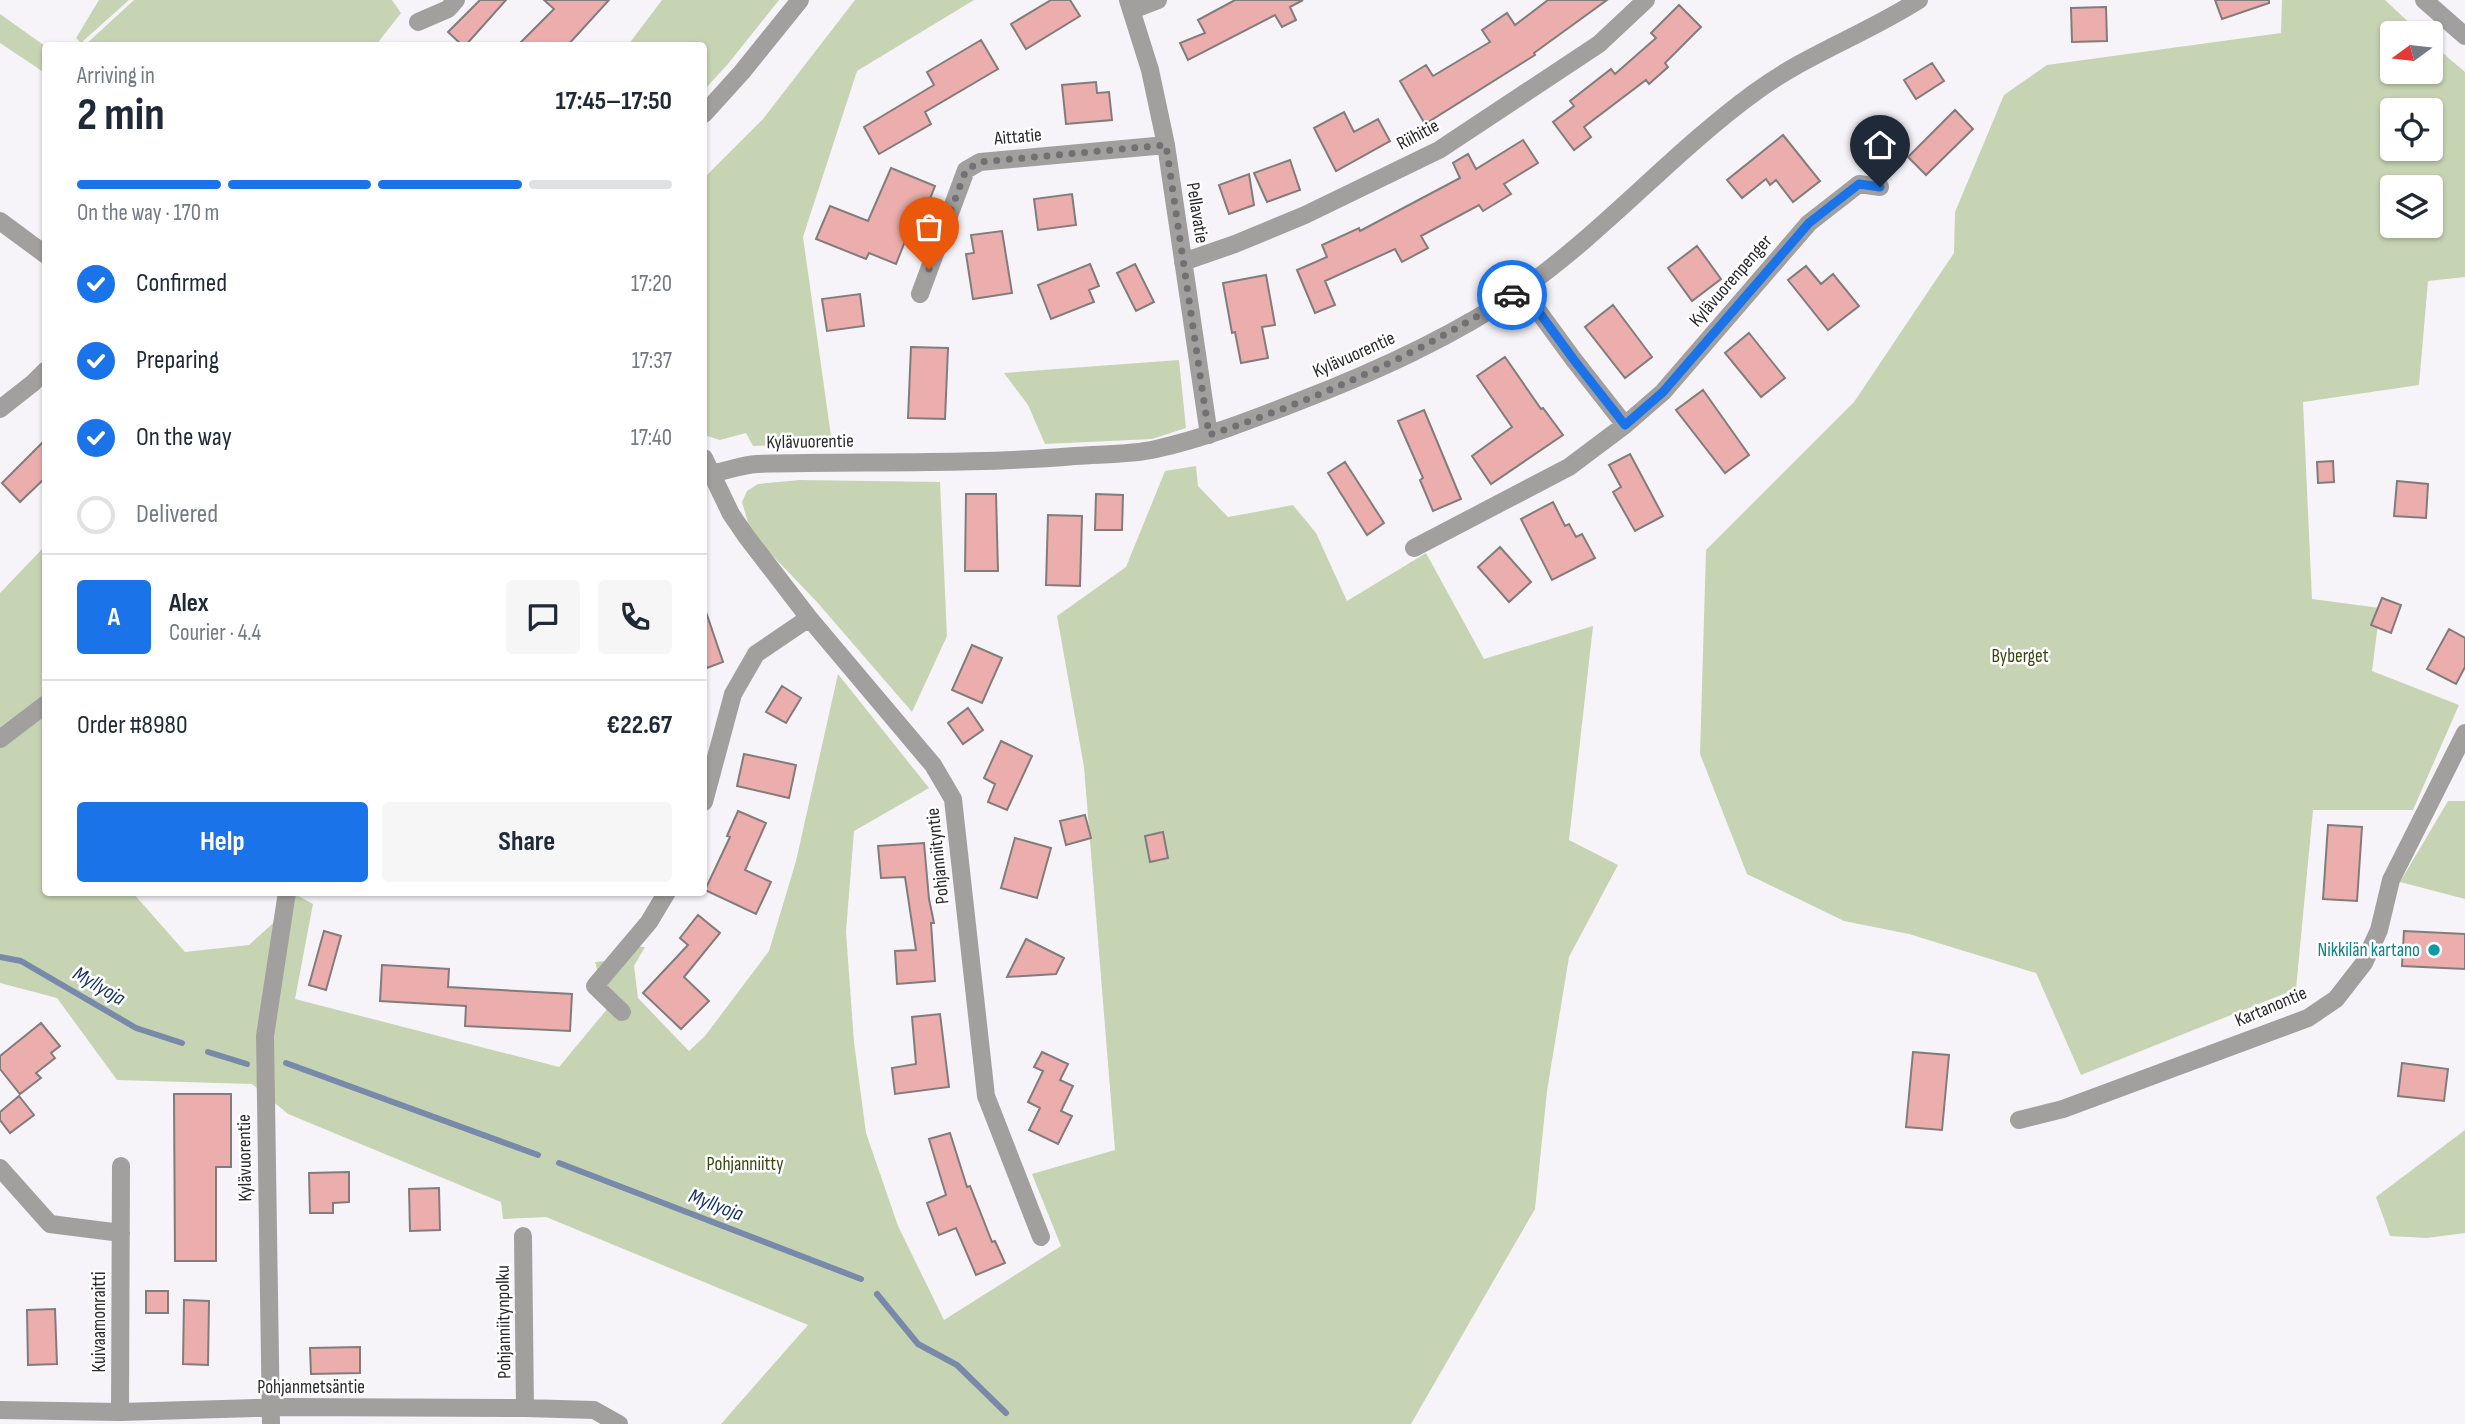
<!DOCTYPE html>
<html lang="en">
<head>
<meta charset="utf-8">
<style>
	:root { --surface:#fff; --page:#f6f6f7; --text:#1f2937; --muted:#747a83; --line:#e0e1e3; --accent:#1a73e8 }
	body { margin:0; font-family:"Sofia Sans Condensed",sans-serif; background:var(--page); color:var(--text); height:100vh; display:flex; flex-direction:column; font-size:26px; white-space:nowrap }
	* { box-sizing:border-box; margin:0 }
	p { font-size:23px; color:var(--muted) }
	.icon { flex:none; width:38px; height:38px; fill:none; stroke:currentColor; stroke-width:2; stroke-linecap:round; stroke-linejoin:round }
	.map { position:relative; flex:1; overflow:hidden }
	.drawer { position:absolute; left:42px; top:42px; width:665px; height:854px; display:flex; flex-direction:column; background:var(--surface); border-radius:7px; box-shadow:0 2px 5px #0004 }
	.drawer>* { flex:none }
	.needle { width:46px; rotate:255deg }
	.tools { position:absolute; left:2380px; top:21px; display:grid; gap:14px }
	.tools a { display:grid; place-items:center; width:63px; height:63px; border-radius:7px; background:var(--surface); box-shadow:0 2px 5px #0004; font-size:35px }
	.pin { position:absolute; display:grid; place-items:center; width:60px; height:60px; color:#fff; margin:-72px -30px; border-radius:50% 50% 50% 0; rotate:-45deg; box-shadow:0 0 7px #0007 }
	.pin .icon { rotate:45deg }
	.courier { position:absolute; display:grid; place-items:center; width:70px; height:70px; margin:-35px; border:5px solid #1a73e8; border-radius:50%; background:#fff; color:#222; box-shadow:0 2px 9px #0007 }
	.head em { font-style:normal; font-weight:700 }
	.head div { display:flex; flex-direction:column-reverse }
	.head { display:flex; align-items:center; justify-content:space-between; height:119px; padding:0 35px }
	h1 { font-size:46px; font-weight:700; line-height:52px }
	.bar { display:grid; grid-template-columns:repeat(4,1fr); gap:10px 7px; align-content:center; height:84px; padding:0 35px }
	.bar i { height:9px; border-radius:5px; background:var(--line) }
	.bar .current { background:var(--accent) }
	.bar p { grid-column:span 4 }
	.line { display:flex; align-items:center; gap:18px; padding:0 35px; border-top:2px solid var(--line) }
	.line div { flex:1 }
	.round { display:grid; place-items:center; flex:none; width:74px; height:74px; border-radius:7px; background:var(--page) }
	ol { padding:0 35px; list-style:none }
	li { display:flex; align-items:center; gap:21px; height:77px }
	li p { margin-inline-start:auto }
	li .icon { padding:7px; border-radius:50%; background:var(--accent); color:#fff; stroke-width:4 }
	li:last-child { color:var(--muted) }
	li i { width:38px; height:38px; border:4px solid var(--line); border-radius:50% }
	.cta { display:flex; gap:14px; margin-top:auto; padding:14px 35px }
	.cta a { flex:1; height:80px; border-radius:7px; background:var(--accent); color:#fff; font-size:28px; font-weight:700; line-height:80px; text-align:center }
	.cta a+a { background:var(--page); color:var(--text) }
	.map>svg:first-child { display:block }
	.green { fill:#c7d4b3; fill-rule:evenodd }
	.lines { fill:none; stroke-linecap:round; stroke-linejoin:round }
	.stream { stroke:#7889aa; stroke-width:6 }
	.building { fill:#ebaeac; stroke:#827c7c; stroke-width:2 }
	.minor { stroke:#a2a09e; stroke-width:18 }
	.done { stroke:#717073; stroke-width:7; stroke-dasharray:0 12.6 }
	.route { stroke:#1a73e8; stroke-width:9 }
	.culture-dot { fill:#0f9aa8; stroke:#fff; stroke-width:2.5 }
	.labels { text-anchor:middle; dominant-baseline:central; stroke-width:5; stroke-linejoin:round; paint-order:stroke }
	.street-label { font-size:19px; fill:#2a292b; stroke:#fff }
	.park-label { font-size:19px; fill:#35470f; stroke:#fff }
	.culture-label { font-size:19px; fill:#0d838f; stroke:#fff; text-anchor:end }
	.water-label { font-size:21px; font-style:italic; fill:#18346a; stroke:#fff }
</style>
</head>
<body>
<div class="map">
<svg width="2465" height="1424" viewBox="0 0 2465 1424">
	<rect width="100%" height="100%" fill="#f6f4f9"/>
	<path class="green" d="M99,0H129L81,43L76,38Z
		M134,0H392L401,13L376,45H85Z
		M662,0H779L728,64L704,90V46L628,45Z
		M855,0H974L857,71L803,237L832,443L753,446L746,433L720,440L704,435V178L763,119Z
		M2282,0H2385L2420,33H2392V72H2431V43L2465,72V277L2428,281L2419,385L2303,402L2312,599L2380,608L2372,671L2459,705L2413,810H2313L2296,989L2081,1075L2036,973L1909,934L1844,921L1747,874L1700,754L1706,550L1854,402L1954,253L1955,212L2004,95L2047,65L2281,33ZM2392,110H2431V149H2392ZM2392,187H2431V226H2392Z
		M0,14L45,46V73L0,43Z
		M1179,360L1186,428L1152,439L1045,444L1028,405L1004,373Z
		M1196,466L1198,486L1228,517L1293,505L1316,533L1347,601L1426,553L1484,659L1593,626L1569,840L1618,865L1569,957L1547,1091L1535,1209L1411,1424H721L808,1325L546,1217L503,1219L501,1202L288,1114L252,1084L117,1080L57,998L0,983V593L45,546L46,892L133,893L185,952L249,945L282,915L293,893L313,904L295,999L559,1067L608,1008L595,962L605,961L618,946L645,947L634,966L638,998L689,1051L705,1036L769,951L796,861L838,674L929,788L854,831L846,932L854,1042L866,1133L898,1226L944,1320L1061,1246L1032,1174L1115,1150L1084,767L1057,616L1126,567L1165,471Z
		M800,480L940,482L947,636L912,712L817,602L751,533L742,502L747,491L758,484Z
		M2448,801H2465V899L2400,882Z
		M2465,1130V1233L2427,1238L2390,1236L2376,1197Z"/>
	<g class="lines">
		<path class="stream" d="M0,957L21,961L136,1028L182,1043
			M208,1052L247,1064
			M286,1063L538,1155
			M559,1163L861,1279
			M877,1294L918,1344L957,1365L1006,1413"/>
	</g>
	<path class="building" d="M480,0H506L465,46H463L448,32Z
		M544,0H609L567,46H517L554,9Z
		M1051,0H1070L1080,16L1026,49L1011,24Z
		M1235,0H1303L1290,7L1296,20L1282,27L1275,15L1188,60L1180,43L1205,33L1198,20Z
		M1548,0H1607L1534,53L1535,55L1425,124L1400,81L1426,65L1433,76L1490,42L1482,30L1507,13L1515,25Z
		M2215,0H2269V3L2222,19Z
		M1679,5L1701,27L1665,63L1668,67L1649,84L1646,80L1584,127L1591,137L1574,150L1553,122L1574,106L1570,101L1611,69L1615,74L1656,38L1651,33Z
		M2106,7L2107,41L2072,42L2071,8Z
		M981,40L998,69L925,112L931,124L879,154L864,127L934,85L927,72Z
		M1932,63L1944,81L1916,99L1904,80Z
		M1096,82L1097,93L1109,92L1112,120L1066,124L1062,85Z
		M1955,110L1973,129L1926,175L1908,157Z
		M1344,112L1354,132L1378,119L1390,141L1336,171L1314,128Z
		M1783,135L1820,181L1793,202L1776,180L1770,185L1766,179L1742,198L1727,180Z
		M1523,140L1538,163L1504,184L1511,194L1483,211L1479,205L1421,236L1428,248L1402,262L1395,249L1325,281L1335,305L1315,313L1297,270L1327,257L1322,245L1359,228L1360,231L1460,178L1453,163L1468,154L1476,169Z
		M1290,160L1300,190L1267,202L1254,173Z
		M891,168L935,186L924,214L917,211L896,264L869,253L866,259L816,239L830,206L868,221Z
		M1249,174L1254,205L1229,214L1219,185Z
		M1072,194L1076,225L1038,230L1034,199Z
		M1002,231L1012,293L973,299L966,254L974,253L971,235Z
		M1697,246L1721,279L1692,301L1668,268Z
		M1090,264L1099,286L1089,290L1094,302L1051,319L1038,285Z
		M1135,264L1154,302L1136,311L1117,273Z
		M1806,266L1821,284L1833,274L1859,306L1828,330L1788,280Z
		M1266,275L1275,325L1262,327L1268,358L1241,363L1235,332L1232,333L1223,283Z
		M860,294L864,326L827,331L822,299Z
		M1613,305L1652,357L1625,378L1585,327Z
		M1749,333L1785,378L1761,397L1725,353Z
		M911,347L948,348L945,419L908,418Z
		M1505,357L1541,409L1543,408L1563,435L1491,484L1472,456L1512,427L1477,376Z
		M1703,390L1749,455L1725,473L1676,410Z
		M1424,410L1461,499L1433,511L1420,480L1423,478L1398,421Z
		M46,439V477L20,502L2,483Z
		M1630,454L1663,516L1635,531L1613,492L1621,487L1609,465Z
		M2333,461L2334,482L2318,483L2317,462Z
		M1345,462L1384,523L1367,535L1328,473Z
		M2397,481L2428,484L2426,518L2394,516Z
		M966,494H996L998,571H965Z
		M1096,494L1123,495L1122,530H1095Z
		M1553,502L1565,526L1569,524L1576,537L1582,534L1595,558L1552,580L1521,519Z
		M1048,515L1082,516L1080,586L1046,585Z
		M1500,547L1531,582L1509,602L1478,567Z
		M2382,598L2401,605L2391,633L2371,625Z
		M706,612L723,662L704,669V613Z
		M2449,629L2465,638V667L2456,684L2427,669Z
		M972,645L1002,658L982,703L952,690Z
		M782,686L801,698L786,723L766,712Z
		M968,708L983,730L963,744L948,723Z
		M1001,741L1032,756L1007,810L988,802L995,784L984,778Z
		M744,754L796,765L789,798L737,786Z
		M738,811L766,823L745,870L771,882L756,914L705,890L730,837L727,836Z
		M1085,815L1091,838L1066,845L1060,821Z
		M2328,825L2362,827L2357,901L2323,899Z
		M1163,832L1168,858L1150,862L1145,836Z
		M1015,838L1051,848L1037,898L1001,888Z
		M924,843L929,899L934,923H931L935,981L897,984L895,951L916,950L905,877L881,878L878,846Z
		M698,915L720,933L684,977L709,1001L681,1029L643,993L688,945L680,938Z
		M324,931L341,936L326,990L309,985Z
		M2404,931L2465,934V969L2402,966Z
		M1026,939L1064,958L1056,974L1007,977Z
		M382,965L449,969L448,987L572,994L570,1031L465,1026L466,1006L380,1001Z
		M940,1014L949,1087L895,1094L892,1068L916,1064L912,1017Z
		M41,1023L60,1046L51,1053L55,1058L36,1073L41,1078L20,1094L0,1069V1056Z
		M1042,1052L1068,1064L1060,1080L1073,1086L1061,1111L1072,1116L1058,1144L1029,1130L1040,1108L1028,1102L1043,1071L1034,1067Z
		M1913,1052L1949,1055L1942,1130L1906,1127Z
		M2402,1063L2448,1069L2444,1101L2398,1096Z
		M174,1094H231V1167H216V1261H175Z
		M19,1096L34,1115L10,1133L0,1120V1112Z
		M950,1133L967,1187L970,1186L992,1242L995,1241L1005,1263L976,1275L956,1228L939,1235L927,1203L946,1195L929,1139Z
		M349,1172V1202L333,1203V1213H310L309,1173Z
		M439,1188L440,1230L410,1231L409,1189Z
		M146,1291H168V1313H146Z
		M184,1300L209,1301L208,1365L183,1364Z
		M55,1309L57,1364L28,1365L27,1310Z
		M360,1347V1373L311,1374L310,1348Z"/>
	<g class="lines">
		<path class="minor" d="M1128,0L1150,70L1166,145L1209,435
			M2424,0L2465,36
			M1132,10L1158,0
			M418,22L448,9L456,0
			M704,114L742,72L800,0
			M0,221L46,255
			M1183,262L1235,244L1305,215L1439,150L1599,44L1646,0
			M1522,289L1574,360L1625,425
			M920,294L966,170L980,162L1166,145
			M0,409L33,383L46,370
			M704,458L731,514L746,536L809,618L933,765L953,799L986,1096L1041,1237
			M704,475C721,473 739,465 757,464C863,461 969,465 1075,456C1101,454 1130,455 1156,449C1205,438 1251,420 1297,402C1375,372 1453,337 1521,290C1605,231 1672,153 1754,93C1805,55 1866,34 1919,0
			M1414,548L1569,467L1625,425L1663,392L1809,223L1859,184L1880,187
			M0,739L46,704
			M704,802L733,694L756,654L809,618
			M622,1012L595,986L649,922L667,892
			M2019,1120L2063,1109L2308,1018L2336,999L2364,963L2379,930L2391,880L2465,733
			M0,1168L50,1224L121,1233
			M523,1236L525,1408
			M0,1410L120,1412L286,1407L525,1408L594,1410L619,1424
			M120,1412L121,1166
			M271,1424L265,1036L287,892"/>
	</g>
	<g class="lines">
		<path class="done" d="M929,269L966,170L980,162L1166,145L1209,435C1315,400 1418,355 1512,295"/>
		<path class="route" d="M1512,295L1522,289L1574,360L1625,425L1663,392L1809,223L1859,184L1880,187"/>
	</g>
	<circle class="culture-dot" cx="2434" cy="950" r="7"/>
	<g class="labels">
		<g class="street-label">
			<text transform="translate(1418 135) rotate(-28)">Riihitie</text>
			<text transform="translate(1018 137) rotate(-5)">Aittatie</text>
			<text transform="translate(1197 213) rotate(81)">Pellavatie</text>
			<text transform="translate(1731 281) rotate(-49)">Kylävuorenpenger</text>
			<text transform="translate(1354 355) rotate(-24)">Kylävuorentie</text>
			<text transform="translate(810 442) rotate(-1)">Kylävuorentie</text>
			<text transform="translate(938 856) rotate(-96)">Pohjanniityntie</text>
			<text transform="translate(2271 1007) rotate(-23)">Kartanontie</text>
			<text transform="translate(245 1158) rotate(-91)">Kylävuorentie</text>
			<text transform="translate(99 1322) rotate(-90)">Kuivaamonraitti</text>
			<text transform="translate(504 1322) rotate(-91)">Pohjanniitynpolku</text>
			<text x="311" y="1387">Pohjanmetsäntie</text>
		</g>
		<g class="park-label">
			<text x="2020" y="656">Byberget</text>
			<text x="745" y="1164">Pohjanniitty</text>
		</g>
		<g class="culture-label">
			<text x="2420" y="950">Nikkilän kartano</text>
		</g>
		<g class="water-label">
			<text transform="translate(99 986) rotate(30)">Myllyoja</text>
			<text transform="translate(716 1205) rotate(21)">Myllyoja</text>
		</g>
	</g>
</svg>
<div class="tools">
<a><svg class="needle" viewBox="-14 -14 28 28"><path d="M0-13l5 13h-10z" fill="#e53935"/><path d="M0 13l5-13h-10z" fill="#747a83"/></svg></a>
<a><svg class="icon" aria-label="locate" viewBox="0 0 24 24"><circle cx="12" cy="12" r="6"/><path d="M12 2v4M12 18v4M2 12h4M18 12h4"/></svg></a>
<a><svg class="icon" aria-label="layers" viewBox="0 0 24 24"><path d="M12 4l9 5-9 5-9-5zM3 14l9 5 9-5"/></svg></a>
</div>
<div class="pin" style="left:929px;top:269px;background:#ea580c"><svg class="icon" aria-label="bag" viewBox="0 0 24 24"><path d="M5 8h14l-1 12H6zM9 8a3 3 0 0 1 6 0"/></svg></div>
<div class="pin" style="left:1880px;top:187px;background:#1f2937"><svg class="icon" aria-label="home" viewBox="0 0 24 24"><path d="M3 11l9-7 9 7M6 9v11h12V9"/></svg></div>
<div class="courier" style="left:1512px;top:295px"><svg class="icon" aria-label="car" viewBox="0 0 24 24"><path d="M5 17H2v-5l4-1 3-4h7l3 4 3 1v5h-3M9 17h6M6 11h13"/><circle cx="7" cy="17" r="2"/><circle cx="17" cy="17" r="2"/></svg></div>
<section class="drawer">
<div class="head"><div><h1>2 min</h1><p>Arriving in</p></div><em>17:45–17:50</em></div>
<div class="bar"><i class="current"></i><i class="current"></i><i class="current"></i><i></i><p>On the way · 170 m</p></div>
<ol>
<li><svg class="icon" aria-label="check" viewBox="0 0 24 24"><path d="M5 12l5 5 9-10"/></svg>Confirmed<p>17:20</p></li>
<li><svg class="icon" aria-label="check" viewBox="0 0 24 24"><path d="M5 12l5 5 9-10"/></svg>Preparing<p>17:37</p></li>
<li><svg class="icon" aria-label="check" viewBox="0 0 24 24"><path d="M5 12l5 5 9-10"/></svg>On the way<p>17:40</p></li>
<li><i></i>Delivered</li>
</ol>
<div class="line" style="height:126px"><b class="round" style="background:var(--accent);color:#fff">A</b><div><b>Alex</b><p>Courier · 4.4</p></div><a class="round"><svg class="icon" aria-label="chat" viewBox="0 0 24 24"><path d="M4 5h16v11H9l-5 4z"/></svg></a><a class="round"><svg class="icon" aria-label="phone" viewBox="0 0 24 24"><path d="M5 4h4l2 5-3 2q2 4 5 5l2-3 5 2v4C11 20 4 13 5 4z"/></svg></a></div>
<div class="line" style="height:91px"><div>Order #8980</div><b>€22.67</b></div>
<div class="cta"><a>Help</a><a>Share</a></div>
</section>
</div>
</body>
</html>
